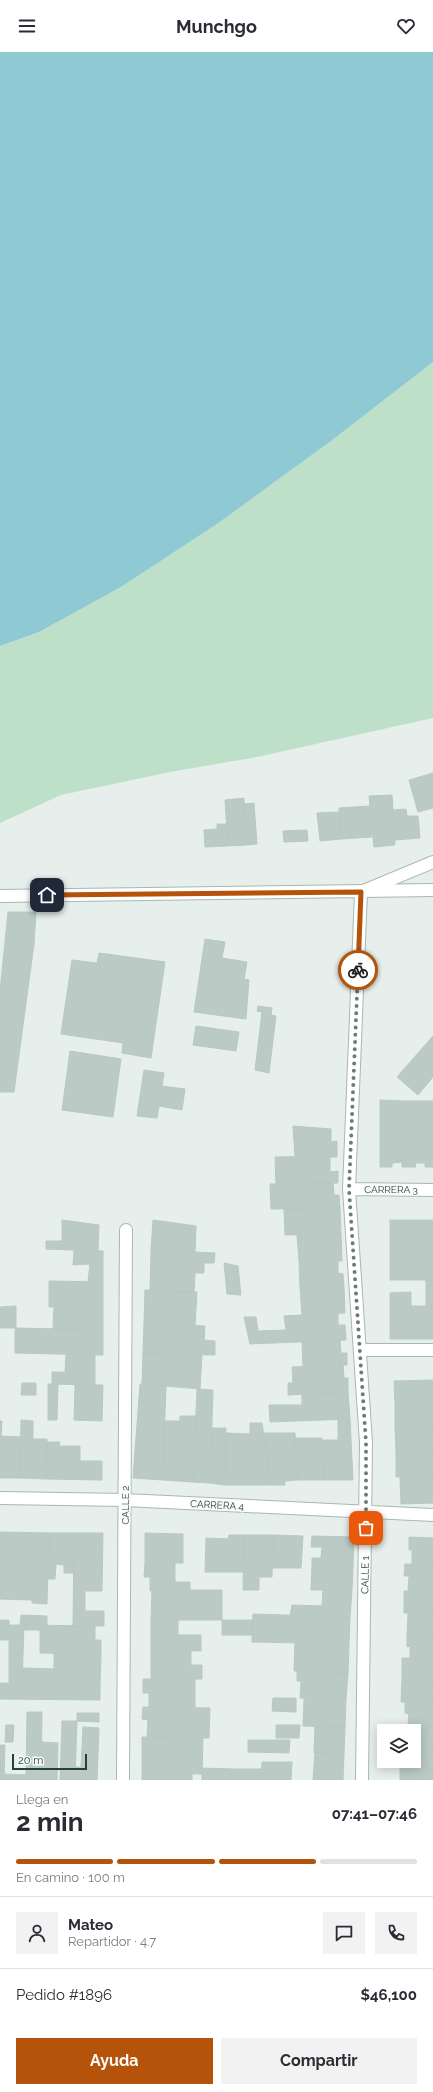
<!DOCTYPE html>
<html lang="es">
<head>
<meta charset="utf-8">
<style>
	:root { --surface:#fff; --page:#f2f2f3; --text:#2b2b33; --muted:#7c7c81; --line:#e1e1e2; --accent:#b45309 }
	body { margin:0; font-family:Raleway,sans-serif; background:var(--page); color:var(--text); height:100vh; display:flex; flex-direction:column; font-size:15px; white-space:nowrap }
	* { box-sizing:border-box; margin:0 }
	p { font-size:13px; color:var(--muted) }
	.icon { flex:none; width:22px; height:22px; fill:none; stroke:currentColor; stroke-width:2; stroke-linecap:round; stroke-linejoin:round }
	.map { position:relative; height:1728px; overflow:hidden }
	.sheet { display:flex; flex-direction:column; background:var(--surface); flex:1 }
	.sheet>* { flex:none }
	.tools { position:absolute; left:377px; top:1672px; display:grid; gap:8px }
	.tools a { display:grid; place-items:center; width:44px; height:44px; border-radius:0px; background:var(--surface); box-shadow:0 2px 10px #0003; font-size:20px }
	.scale { position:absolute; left:12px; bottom:10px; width:75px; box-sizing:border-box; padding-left:4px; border:2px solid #24423a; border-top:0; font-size:11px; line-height:14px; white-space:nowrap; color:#24423a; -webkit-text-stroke:3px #f7fbf9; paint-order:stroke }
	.pin { position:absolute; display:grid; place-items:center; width:34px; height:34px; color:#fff; margin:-17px; border-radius:8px; box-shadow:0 2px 6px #0006 }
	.courier { position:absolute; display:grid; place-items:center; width:40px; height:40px; margin:-20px; border:3px solid #b45309; border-radius:50%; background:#fff; color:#222; box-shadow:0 1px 5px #0007 }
	.summary em { font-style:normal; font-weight:700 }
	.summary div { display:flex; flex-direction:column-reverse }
	.summary { display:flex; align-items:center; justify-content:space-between; height:68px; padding:0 16px }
	h1 { font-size:26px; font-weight:700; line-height:30px }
	.bar { display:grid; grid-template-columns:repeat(4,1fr); gap:6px 4px; align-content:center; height:48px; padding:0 16px }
	.bar i { height:5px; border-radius:3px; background:var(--line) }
	.bar .active { background:var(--accent) }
	.bar p { grid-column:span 4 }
	.line { display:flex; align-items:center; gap:10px; padding:0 16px; border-top:1px solid var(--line) }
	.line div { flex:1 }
	.round { display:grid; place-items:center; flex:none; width:42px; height:42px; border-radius:0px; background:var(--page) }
	.button { display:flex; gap:8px; margin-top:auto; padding:8px 16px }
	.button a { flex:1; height:46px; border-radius:0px; background:var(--accent); color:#fff; font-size:16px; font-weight:700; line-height:46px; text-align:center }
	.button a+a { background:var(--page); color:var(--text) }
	header { display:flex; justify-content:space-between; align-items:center; height:52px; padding:0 16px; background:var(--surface); font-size:18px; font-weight:700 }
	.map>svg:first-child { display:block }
	.green { fill:#bfe0c8 }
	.water { fill:#8ec9d4 }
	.building { fill:#bbcac4; stroke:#b8c9c2 }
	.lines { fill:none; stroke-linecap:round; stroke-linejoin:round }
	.minor-casing { stroke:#a8b8b2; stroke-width:14 }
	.minor { stroke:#fff; stroke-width:12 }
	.done { stroke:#687f78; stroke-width:4; stroke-dasharray:0 7.2 }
	.route { stroke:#b45309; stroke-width:5 }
	.labels { text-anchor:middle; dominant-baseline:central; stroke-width:3; stroke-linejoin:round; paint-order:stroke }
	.street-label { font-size:10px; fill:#24423a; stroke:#f7fbf9 }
</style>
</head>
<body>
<header><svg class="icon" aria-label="menu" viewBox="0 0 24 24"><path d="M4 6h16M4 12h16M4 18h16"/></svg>Munchgo<svg class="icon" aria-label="heart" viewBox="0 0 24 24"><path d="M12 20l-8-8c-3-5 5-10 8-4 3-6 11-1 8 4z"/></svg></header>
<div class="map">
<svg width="433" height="1728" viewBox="0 0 433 1728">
	<rect width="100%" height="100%" fill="#e6efeb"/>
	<path class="green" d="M433,310V666L257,705L170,720L61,743L0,771V594L39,580L121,535L217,472L331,389Z"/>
	<path class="water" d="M0,0H433V310L331,389L217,472L121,535L39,580L0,594Z"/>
	<path class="building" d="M433,721V756L418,760L409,728Z
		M392,743L395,793L374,795L369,744Z
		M244,746L246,793L228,794L225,748Z
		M254,751L257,792L246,793L244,752Z
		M370,754L372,785L341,787L339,756Z
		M406,757L407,764H418L420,786L395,788L393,758Z
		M339,760L341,787L320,789L317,761Z
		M217,772H227L228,794L205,795L204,778L217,777Z
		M307,778L308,789L284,790L283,779Z
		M8,860H36L34,892L14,1040H0V939Z
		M205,887L225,890L222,906L247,910L244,927L249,928L246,967L194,960Z
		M99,901L165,910L151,1006L122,1001L123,991L61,982L72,908L97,911Z
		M258,954L272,956L271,963L276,964L269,1021L255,1018L262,960L257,959Z
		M196,974L239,980L236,999L193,993Z
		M433,984V1025L418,1043L397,1025Z
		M70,999L121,1007L113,1065L62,1058Z
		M144,1018L164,1021L162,1034L185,1037L182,1058L159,1054L157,1066L137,1064Z
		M380,1048L403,1049L402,1110L392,1111V1115H380Z
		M403,1049H425V1111H415L416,1115H402Z
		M425,1049H433V1115H425Z
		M293,1074L331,1077V1090L337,1089V1105H295Z
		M330,1104V1120L338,1119V1131L276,1132L275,1105Z
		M333,1131L334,1143H339L340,1156L271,1157L270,1132Z
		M340,1156L341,1182L285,1183L284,1157Z
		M62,1168L99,1173L98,1199L46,1197V1189H62Z
		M153,1168L196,1174L195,1200L151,1198Z
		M390,1168H411V1228H390Z
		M411,1168H433V1228H411Z
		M341,1182L342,1209H299L297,1183Z
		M74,1198L103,1199V1230L88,1229L90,1212L73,1213Z
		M151,1198L215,1201L214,1211H204V1221H195L194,1241L150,1239Z
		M299,1209H338V1221L343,1222L344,1235H300Z
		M224,1211L238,1214L241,1243L227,1242Z
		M426,1228H433V1287H411V1254H426Z
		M49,1229L103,1230V1254L49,1255Z
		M300,1235H344L345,1261L302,1263Z
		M145,1238L197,1240L195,1273L144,1271Z
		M411,1240V1287H390V1241Z
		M16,1254V1276H0V1255Z
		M54,1254H103V1278L53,1277Z
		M338,1261V1273H345L346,1288L250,1292L244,1265H256L258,1279L286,1278L284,1264Z
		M144,1271L205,1274L204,1288L215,1289V1303L143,1301Z
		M15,1276L103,1278V1303L15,1301Z
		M340,1288L341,1301H347V1313L303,1315L302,1290Z
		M143,1301L202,1303L200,1337L142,1332Z
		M66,1302L95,1303V1333L52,1332V1320H65Z
		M343,1313L344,1326H348V1340L288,1343V1331H293L292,1315Z
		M433,1328V1352H395L394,1329Z
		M22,1331H36V1343H21Z
		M48,1332H58L57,1368H48Z
		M75,1332L103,1333L102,1369L74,1368Z
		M140,1332L166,1334L165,1361L138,1359Z
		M197,1337L213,1338L210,1431L193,1430Z
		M348,1340L350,1367L270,1370L269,1353H302V1342Z
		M395,1352H433V1376L395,1377Z
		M138,1359L165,1361L163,1428L133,1426Z
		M180,1364H196L193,1430L163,1428L165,1369H180Z
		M338,1367H350L353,1428H324L323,1388H338Z
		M21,1368L33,1369V1387H47L46,1427L20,1426Z
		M0,1369H2L1,1384L21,1385L20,1426H0Z
		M250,1371H262L271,1433H224L226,1381L250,1382Z
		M212,1376H226L224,1433L210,1431Z
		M408,1376H433V1399L396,1400L395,1377Z
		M263,1381H295L297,1428L285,1429V1433H271Z
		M295,1386H322L324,1428H297Z
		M47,1390H60L59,1394H80V1409H102V1428L46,1427Z
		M432,1399H433V1424L396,1425V1400Z
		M419,1424H433V1451L401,1452L400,1425Z
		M0,1480L49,1481L47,1552L32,1551V1548L0,1547Z
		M49,1481H74L73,1521H64V1513L56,1512L55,1527H48Z
		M74,1481H103L102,1539H85V1559H104V1574H73Z
		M145,1481L183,1482V1511H145Z
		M229,1483H244L243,1520H205L206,1486L228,1487Z
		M244,1483H273L272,1525H259V1538H243Z
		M273,1483L303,1484L301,1516H272Z
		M312,1484L354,1485L353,1514L312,1513V1506H321L322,1495H311Z
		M409,1485L433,1486V1513H412V1498H409Z
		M145,1511H175V1530H190V1538L150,1539V1525H144Z
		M405,1512L433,1513V1540L408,1539L409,1524H404Z
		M312,1513L353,1514L352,1538H311Z
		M152,1538H222V1568H151Z
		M323,1538H352L350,1565L290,1564L292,1553L322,1554Z
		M404,1539L433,1540V1562L404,1561Z
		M408,1561L433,1562V1584H407Z
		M253,1562L350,1565L349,1592L252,1590Z
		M21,1563L47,1564V1573H20Z
		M0,1568H9V1573H0Z
		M151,1568H178V1583H201V1599L151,1598Z
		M222,1568H253L252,1583H222Z
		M0,1573H24L22,1631H9V1588H0Z
		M24,1573L95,1574V1588H101V1602L40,1601V1578H24Z
		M407,1583L433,1584V1606H410V1594L407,1595Z
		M295,1591L349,1592L348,1621L294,1619Z
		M151,1598L191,1599V1613H202V1627H151Z
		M54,1601L101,1602L100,1633L22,1631L23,1616L54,1617Z
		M402,1606H433V1629L402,1628Z
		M297,1619L348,1621L346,1647L300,1646L301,1629H297Z
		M143,1627H195V1655H149V1641H143Z
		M402,1628L433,1629V1651L401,1650Z
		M0,1631L100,1633V1648L0,1647Z
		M273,1646H296V1660L272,1659Z
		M304,1647H346L345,1675L303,1674Z
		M405,1651H433V1673H408L409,1662L405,1661Z
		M143,1655L210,1656L209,1686L147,1685L148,1668L142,1667Z
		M27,1660H42L41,1728H4V1722L26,1723Z
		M77,1661H99V1670L77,1669Z
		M62,1669H77L75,1728H60Z
		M6,1673H14L13,1690H5Z
		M276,1673H300L299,1686H276Z
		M401,1673H433V1696L414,1695V1679H401Z
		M315,1674L345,1675L344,1702L314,1701Z
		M83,1675L99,1676L97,1728H75V1715H81Z
		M142,1685L203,1686L202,1722L142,1721Z
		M248,1688H290L289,1701L248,1700Z
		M42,1690L58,1691L57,1728H41Z
		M0,1693H5L4,1728H0Z
		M414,1695L433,1696V1719L400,1718V1709H414Z
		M315,1701L344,1702L343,1728H313Z
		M262,1710H292L291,1728H261Z
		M202,1716L232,1717V1728H202Z
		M232,1717H261V1728H232Z
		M400,1718L433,1719V1728H400Z
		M142,1721L192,1722V1728H142Z"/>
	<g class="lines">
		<defs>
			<path id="minor" d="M0,844L433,838
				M349,1137L433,1138
				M360,1298H433
				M0,1446L125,1448L433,1463
				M123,1728L126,1178
				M362,1728L366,1391L349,1137L361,840L433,810"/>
		</defs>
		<use href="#minor" class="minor-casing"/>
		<use href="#minor" class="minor"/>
	</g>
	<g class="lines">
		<path class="done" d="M358,918L349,1137L366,1391V1476"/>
		<path class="route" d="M47,843L361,840L358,918"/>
	</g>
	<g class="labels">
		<g class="street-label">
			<text x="391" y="1137">CARRERA 3</text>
			<text transform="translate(125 1453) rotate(-90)">CALLE 2</text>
			<text transform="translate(217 1453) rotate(3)">CARRERA 4</text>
			<text transform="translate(365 1523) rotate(-89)">CALLE 1</text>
		</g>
	</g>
</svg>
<div class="tools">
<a><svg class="icon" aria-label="layers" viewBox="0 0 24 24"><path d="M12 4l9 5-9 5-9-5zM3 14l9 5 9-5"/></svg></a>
</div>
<div class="scale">20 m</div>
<div class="pin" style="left:366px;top:1476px;background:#ea580c"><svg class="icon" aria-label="bag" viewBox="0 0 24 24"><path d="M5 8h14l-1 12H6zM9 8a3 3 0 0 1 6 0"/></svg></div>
<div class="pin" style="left:47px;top:843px;background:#1f2937"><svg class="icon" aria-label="home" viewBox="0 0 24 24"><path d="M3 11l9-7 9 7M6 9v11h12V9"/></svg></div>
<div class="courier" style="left:358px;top:918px"><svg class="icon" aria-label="bike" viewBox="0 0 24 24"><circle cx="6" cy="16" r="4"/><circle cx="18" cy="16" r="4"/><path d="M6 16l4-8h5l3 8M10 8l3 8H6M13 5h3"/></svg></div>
</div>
<section class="sheet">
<div class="summary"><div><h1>2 min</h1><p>Llega en</p></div><em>07:41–07:46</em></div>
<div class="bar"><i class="active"></i><i class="active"></i><i class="active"></i><i></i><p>En camino · 100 m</p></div>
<div class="line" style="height:72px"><a class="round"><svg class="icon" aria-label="person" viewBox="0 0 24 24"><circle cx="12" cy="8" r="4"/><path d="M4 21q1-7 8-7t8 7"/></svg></a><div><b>Mateo</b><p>Repartidor · 4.7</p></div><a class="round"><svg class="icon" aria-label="chat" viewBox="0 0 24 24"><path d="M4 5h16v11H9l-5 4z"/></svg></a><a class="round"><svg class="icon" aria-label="phone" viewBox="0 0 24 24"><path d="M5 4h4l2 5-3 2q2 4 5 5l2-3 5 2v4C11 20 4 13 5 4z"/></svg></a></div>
<div class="line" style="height:52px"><div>Pedido #1896</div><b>$46,100</b></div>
<div class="button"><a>Ayuda</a><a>Compartir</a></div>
</section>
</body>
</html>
